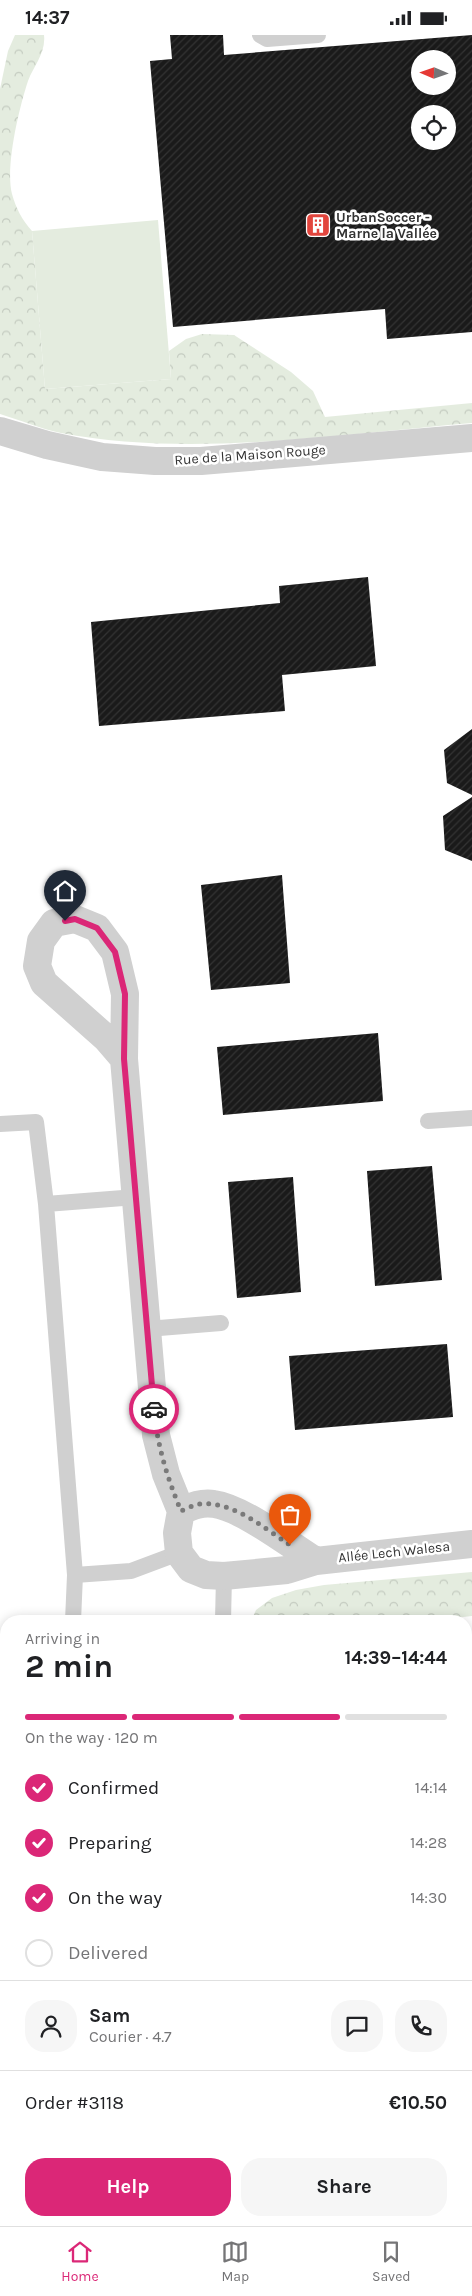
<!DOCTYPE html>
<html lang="en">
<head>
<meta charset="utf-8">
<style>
	:root { --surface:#fff; --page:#f6f6f6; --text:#202124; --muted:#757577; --line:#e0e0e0; --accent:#db2777 }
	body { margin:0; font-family:Karla,sans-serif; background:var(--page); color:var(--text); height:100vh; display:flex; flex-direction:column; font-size:19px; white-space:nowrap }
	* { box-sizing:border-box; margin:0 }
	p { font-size:16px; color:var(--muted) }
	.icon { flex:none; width:28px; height:28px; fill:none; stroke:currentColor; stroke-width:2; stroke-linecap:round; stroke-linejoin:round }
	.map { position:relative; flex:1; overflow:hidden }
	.details { position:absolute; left:0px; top:1580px; width:472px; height:611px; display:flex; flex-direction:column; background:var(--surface); border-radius:20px 20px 0 0; box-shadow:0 2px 12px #0003 }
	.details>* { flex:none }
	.needle { width:32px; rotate:272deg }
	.controls { position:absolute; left:411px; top:15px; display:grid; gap:10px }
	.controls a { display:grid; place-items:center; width:45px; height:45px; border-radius:50%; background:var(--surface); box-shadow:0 2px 12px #0003; font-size:25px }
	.pin { position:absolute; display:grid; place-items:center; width:42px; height:42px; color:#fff; margin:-51px -21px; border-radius:50% 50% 50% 0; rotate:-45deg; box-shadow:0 0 5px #0007 }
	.pin .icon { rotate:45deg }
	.courier { position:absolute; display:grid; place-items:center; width:50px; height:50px; margin:-25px; border:4px solid #db2777; border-radius:50%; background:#fff; color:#222; box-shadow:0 1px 6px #0007 }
	.overview em { font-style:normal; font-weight:700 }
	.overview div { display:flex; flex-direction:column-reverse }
	.overview { display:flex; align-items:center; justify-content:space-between; height:85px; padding:0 25px }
	h1 { font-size:32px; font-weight:700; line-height:38px }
	.bar { display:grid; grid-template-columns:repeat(4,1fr); gap:8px 5px; align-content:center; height:60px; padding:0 25px }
	.bar i { height:6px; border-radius:4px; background:var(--line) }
	.bar .current { background:var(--accent) }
	.bar p { grid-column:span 4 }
	.line { display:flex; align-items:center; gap:12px; padding:0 25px; border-top:1px solid var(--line) }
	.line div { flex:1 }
	.round { display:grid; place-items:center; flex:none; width:52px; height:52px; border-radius:20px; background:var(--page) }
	ol { padding:0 25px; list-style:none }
	li { display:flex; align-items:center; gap:15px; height:55px }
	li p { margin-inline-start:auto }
	li .icon { padding:5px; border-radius:50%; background:var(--accent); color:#fff; stroke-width:4 }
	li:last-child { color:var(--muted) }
	li i { width:28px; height:28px; border:2px solid var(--line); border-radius:50% }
	.cta { display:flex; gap:10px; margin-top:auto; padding:10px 25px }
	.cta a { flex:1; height:58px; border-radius:20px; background:var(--accent); color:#fff; font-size:20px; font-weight:700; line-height:58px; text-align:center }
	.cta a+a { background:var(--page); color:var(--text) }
	.status { display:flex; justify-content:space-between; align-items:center; height:35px; padding:0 25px; background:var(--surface); direction:ltr }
	.status svg { height:14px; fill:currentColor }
	.tabs { display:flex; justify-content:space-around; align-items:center; height:70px; border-top:1px solid var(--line); background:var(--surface); font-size:14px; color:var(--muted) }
	.tabs a { display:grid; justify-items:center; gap:2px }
	.tabs .current { color:var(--accent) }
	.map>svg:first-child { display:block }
	.green { fill:#e4ecdf }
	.forest { fill:url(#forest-crowns) }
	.building { fill:url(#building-hatch); fill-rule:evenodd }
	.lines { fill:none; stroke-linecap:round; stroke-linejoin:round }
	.service { stroke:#d0d0d0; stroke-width:16 }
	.minor { stroke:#d0d0d0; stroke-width:28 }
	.tertiary { stroke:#d0d0d0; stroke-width:28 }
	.done { stroke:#7a7a7a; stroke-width:5; stroke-dasharray:0 9 }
	.route { stroke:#db2777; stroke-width:6 }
	.labels { text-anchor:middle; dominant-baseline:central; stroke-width:5; stroke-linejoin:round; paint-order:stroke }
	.poi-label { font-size:14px; font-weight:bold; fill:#333; stroke:#fff; text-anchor:start }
	.street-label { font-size:14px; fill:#333; stroke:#fff }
</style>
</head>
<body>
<div class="status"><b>14:37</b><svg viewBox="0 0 49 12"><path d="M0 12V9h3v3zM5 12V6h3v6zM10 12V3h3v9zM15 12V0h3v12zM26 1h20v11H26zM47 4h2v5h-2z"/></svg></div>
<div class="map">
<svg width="472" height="2191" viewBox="0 0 472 2191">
	<defs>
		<pattern id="forest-crowns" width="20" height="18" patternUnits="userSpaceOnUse" patternTransform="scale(1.25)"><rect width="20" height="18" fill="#e4ecdf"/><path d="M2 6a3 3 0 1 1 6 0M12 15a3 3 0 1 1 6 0" fill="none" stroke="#c4cbc0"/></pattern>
		<pattern id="building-hatch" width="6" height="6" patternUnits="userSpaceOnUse" patternTransform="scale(1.25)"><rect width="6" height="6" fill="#1a1a1a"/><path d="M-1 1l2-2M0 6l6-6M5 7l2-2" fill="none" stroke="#333"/></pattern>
	</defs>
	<rect width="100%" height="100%" fill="#fff"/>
	<path class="green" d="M158,185L171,344L45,354L32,196Z"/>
	<path class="forest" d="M15,0H44C46,18 34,30 28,46C19,73 5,132 12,159C16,173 22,185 32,196L45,354L171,344L169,316L186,304L202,299L234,300L291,337L313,356L325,382L472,368V388C342,399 190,423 61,398C41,394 20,385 0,379V54L8,16Z
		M472,1537V1581L428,1586H251L256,1575L272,1563L296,1555L324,1550Z
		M472,1929V2009L466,2017V1937Z
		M296,2185H351L347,2191H292Z"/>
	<path class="building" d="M170,0H223L224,20L472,0V297L387,304L385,274L173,292L150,26L172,24ZM420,24H448V51H420ZM420,79H448V106H420Z
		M368,542L376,631L282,640L285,676L99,691L91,587L280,568L279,551Z
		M472,694V760L447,748L444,715Z
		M472,762V826L445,815L443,781Z
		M282,840L290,948L211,955L201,850Z
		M378,998L383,1066L223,1080L217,1012Z
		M432,1131L442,1245L375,1251L367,1136Z
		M293,1142L301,1257L237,1263L228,1147Z
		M447,1309L453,1382L295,1395L289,1321Z"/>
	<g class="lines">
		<path class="service" d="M260,0L267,4L318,0
			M428,1086L472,1083
			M0,1089L36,1087L46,1169
			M136,1162L46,1169L75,1540L131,1536L179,1518
			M147,1294L221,1288
			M73,1586L75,1540
			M223,1586L224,1541
			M466,1680L472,1684
			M0,1777L6,1767
			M0,1920L6,1911"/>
		<path class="minor" d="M124,1024L106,1003L44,948L37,931L41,906L54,888L75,884L97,893L115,917L125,959L124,1024L156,1400L166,1439L181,1476
			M316,1526C290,1510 243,1473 214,1469C202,1467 192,1471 181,1476L177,1498L179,1518L191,1534L206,1540L224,1541L287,1535L316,1526L472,1509"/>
		<path class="tertiary" d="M0,396L47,410L102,422L155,426H201L472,403"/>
	</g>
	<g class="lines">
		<path class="done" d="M154,1374C157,1410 167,1442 181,1476C186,1474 193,1470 199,1469C232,1465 264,1493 290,1510"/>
		<path class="route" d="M65,886L75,884L97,893L115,917L125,959L124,1024L154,1374"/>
	</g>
	<defs>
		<symbol id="building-square" viewBox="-11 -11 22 22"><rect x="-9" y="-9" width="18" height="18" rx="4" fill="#e2453d" stroke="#fff"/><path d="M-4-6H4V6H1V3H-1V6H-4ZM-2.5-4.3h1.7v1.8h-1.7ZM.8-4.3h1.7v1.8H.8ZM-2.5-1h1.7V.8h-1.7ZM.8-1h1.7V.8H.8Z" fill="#fff"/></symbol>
	</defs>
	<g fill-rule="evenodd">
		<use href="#building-square" x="304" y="176" width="28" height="28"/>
	</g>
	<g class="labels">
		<g class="poi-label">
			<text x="336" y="182">UrbanSoccer -<tspan x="336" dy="16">Marne la Vallée</tspan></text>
		</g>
		<g class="street-label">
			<text transform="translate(250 420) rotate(-4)">Rue de la Maison Rouge</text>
			<text transform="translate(394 1517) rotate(-6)">Allée Lech Walesa</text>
		</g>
	</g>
</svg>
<div class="controls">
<a><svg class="needle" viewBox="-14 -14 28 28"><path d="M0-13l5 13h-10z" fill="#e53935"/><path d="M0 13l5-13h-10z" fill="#757577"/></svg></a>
<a><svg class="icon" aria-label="locate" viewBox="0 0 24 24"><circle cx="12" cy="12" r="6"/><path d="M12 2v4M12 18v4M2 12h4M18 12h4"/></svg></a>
</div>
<div class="pin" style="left:290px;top:1510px;background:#ea580c"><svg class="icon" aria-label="bag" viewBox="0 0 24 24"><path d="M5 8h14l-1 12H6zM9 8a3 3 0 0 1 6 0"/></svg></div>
<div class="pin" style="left:65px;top:886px;background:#1f2937"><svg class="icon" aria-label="home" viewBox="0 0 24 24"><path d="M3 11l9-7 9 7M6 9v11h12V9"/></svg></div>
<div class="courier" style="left:154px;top:1374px"><svg class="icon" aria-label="car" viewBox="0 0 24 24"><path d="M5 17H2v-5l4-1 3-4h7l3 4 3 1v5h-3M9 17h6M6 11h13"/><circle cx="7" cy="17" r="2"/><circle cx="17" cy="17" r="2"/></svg></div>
<section class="details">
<div class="overview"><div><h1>2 min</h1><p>Arriving in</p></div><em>14:39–14:44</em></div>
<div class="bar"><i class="current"></i><i class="current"></i><i class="current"></i><i></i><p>On the way · 120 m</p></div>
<ol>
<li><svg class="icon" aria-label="check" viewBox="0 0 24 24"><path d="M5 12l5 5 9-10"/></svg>Confirmed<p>14:14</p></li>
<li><svg class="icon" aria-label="check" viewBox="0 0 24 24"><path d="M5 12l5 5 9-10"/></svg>Preparing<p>14:28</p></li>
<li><svg class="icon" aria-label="check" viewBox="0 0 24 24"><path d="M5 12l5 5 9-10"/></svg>On the way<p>14:30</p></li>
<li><i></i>Delivered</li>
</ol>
<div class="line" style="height:90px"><a class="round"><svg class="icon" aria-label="person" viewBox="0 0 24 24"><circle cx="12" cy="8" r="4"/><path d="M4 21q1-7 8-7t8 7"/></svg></a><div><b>Sam</b><p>Courier · 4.7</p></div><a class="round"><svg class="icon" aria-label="chat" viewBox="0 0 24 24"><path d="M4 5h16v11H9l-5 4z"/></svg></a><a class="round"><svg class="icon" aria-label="phone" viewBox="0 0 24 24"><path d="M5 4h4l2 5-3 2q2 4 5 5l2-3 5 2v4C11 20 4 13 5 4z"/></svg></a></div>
<div class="line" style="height:65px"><div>Order #3118</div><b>€10.50</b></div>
<div class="cta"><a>Help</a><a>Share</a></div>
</section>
</div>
<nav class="tabs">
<a class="current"><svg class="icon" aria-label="home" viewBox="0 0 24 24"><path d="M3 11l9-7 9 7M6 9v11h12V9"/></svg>Home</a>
<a><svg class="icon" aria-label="map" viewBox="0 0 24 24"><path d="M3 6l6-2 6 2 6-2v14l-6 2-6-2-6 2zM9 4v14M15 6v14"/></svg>Map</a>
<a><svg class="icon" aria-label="saved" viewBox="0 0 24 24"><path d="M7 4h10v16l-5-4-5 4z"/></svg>Saved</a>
</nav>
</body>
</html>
